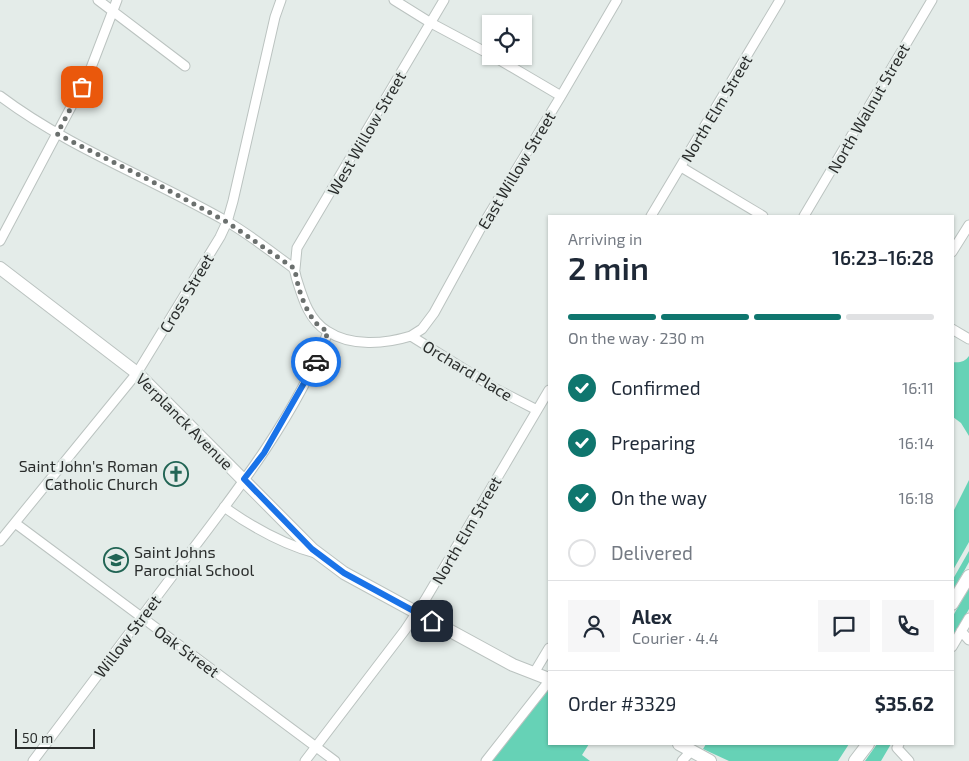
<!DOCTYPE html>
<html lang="en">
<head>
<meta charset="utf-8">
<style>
	:root { --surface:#fff; --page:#f6f6f7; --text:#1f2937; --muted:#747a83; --line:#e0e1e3; --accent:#0f766e }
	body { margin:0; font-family:"Exo 2",sans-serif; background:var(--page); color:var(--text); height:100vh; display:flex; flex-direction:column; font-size:19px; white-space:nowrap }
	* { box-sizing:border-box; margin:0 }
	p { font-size:16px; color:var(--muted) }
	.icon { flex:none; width:28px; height:28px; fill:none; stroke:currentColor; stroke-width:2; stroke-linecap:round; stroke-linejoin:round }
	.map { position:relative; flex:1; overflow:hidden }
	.panel { position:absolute; left:548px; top:215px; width:406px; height:530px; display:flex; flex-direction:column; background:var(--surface); border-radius:0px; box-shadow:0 1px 4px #0004 }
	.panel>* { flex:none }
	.fabs { position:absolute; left:482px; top:15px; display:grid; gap:10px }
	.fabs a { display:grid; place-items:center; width:50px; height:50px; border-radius:0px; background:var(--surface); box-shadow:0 1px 4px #0004; font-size:25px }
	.scale { position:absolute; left:15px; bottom:12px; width:80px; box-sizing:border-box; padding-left:5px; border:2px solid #2a2d2c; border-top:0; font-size:14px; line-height:18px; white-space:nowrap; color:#2a2d2c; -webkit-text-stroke:4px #e4ece9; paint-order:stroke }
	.pin { position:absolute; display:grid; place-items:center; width:42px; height:42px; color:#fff; margin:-21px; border-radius:10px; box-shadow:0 2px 8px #0006 }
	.courier { position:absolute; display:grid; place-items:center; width:50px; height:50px; margin:-25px; border:4px solid #1a73e8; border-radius:50%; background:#fff; color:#222; box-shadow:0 1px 6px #0007 }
	.overview em { font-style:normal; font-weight:600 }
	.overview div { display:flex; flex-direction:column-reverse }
	.overview { display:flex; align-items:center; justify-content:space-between; height:85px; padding:0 20px }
	h1 { font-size:32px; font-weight:600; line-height:38px }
	.bar { display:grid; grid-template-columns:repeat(4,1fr); gap:8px 5px; align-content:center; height:60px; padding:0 20px }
	.bar i { height:6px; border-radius:4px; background:var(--line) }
	.bar .on { background:var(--accent) }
	.bar p { grid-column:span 4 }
	.line { display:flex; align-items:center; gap:12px; padding:0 20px; border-top:1px solid var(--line) }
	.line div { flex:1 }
	.round { display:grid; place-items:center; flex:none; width:52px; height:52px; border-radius:0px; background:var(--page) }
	ol { padding:0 20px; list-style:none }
	li { display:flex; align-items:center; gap:15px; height:55px }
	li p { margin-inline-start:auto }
	li .icon { padding:5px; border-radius:50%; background:var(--accent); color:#fff; stroke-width:4 }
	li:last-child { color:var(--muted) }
	li i { width:28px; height:28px; border:2px solid var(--line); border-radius:50% }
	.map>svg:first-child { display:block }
	.green { fill:#66d2b6 }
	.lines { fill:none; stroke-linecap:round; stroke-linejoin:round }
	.street-casing { stroke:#bbc3c0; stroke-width:11 }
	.secondary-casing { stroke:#bbc3c0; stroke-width:14 }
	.street { stroke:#fff; stroke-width:9 }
	.secondary { stroke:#fff; stroke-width:12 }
	.done { stroke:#6b706e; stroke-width:5; stroke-dasharray:0 9 }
	.route { stroke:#1a73e8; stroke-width:6 }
	.labels { text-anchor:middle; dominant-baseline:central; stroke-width:5; stroke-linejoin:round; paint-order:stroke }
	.street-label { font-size:16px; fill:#2a2d2c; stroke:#e4ece9 }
	.poi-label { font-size:16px; fill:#2a2d2c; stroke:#e4ece9; text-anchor:end }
</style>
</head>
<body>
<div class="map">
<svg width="969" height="761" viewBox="0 0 969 761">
	<rect width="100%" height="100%" fill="#e4ece9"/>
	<path class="green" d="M969,356V436L961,423L953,417L952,362C959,363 965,362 969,356Z
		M969,480V542L953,570V512Z
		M969,551V562L953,591V579Z
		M969,587V609L953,637V616Z
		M549,681V744H589L582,755L590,761H487Z
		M706,744H849L838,761H729L703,749Z
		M877,744H891L881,761H865Z"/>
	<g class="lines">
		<defs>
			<path id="street" d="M98,0L185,66
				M394,0L431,23L491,55
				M493,56L561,96
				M0,96C69,148 151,178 226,221C249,234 270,251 292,267C296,270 295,275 297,280C303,299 309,320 327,331C351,347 385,344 411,336L496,389L537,410
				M681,167L763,216
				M651,216L780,0
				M804,216L932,0
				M0,241L89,73L117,0
				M952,252L969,225
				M295,269L297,248L444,0
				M952,329L969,339
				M411,336L422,329L434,313L479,231L561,96L617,0
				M224,507C252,527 282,544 315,553
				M15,523L335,761
				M0,541L137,373L220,237L227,222L233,201L275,17L281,0
				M961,631L969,640
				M952,647L969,618
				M534,673L549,648
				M899,744L897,748L909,761
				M33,761C81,698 128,634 176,571C231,499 296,417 328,332
				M305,761L405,630L425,600L549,390
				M486,761L549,681
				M682,761L691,751"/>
			<path id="secondary" d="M0,268L137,373L312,549L344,573L513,665L549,679
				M952,604L969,576
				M679,744L710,761
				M855,761L868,744"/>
		</defs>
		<use href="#street" class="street-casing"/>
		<use href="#secondary" class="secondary-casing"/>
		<use href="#street" class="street"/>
		<use href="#secondary" class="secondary"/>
	</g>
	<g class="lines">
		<path class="done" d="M82,87L57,134L157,184L227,222L295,269C297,286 304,308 315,322C319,326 324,329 328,332L316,362"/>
		<path class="route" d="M316,362L264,453L244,479L312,549L344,573L432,621"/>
	</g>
	<defs>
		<symbol id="church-ring" viewBox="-11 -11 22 22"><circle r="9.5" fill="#e4ece9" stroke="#216454" stroke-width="1.5"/><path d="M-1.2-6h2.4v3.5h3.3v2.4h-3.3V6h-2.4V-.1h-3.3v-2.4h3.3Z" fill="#216454"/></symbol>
		<symbol id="school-ring" viewBox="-11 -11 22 22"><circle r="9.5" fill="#e4ece9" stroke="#216454" stroke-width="1.5"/><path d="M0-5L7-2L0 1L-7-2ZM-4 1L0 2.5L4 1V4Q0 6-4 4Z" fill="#216454"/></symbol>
	</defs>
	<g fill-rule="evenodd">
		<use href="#church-ring" x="162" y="460" width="28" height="28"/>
		<use href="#school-ring" x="102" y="546" width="28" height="28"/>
	</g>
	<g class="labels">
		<g class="street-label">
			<text transform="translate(716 108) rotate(-59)">North Elm Street</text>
			<text transform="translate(868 108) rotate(-60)">North Walnut Street</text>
			<text transform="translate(366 133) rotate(-60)">West Willow Street</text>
			<text transform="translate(516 170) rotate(-59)">East Willow Street</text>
			<text transform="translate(186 293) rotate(-59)">Cross Street</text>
			<text transform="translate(468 370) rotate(31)">Orchard Place</text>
			<text transform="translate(185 421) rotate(45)">Verplanck Avenue</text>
			<text transform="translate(466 530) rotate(-60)">North Elm Street</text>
			<text transform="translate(127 636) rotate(-53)">Willow Street</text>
			<text transform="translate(187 651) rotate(36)">Oak Street</text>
		</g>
		<g class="poi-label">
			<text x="158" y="465">Saint John's Roman<tspan x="158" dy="18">Catholic Church</tspan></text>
			<text x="134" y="551" text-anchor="start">Saint Johns<tspan x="134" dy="18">Parochial School</tspan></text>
		</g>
	</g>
</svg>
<div class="fabs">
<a><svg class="icon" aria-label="locate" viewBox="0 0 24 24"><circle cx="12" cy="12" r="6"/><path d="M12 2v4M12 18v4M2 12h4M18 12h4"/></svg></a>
</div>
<div class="scale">50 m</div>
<div class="pin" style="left:82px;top:87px;background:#ea580c"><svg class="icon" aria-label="bag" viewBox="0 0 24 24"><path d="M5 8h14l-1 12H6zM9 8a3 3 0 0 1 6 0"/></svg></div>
<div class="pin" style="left:432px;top:621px;background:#1f2937"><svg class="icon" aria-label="home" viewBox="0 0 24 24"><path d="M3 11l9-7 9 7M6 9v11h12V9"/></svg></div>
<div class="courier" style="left:316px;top:362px"><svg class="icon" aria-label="car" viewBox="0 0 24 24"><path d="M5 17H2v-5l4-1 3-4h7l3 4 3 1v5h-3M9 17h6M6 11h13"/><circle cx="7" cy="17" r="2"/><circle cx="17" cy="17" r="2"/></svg></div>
<section class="panel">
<div class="overview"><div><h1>2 min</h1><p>Arriving in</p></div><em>16:23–16:28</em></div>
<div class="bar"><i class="on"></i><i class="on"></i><i class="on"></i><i></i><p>On the way · 230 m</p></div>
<ol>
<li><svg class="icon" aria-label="check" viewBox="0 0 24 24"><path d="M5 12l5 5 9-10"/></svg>Confirmed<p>16:11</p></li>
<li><svg class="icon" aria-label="check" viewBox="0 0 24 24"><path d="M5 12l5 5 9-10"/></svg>Preparing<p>16:14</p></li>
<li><svg class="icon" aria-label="check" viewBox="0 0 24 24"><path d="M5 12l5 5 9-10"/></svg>On the way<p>16:18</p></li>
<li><i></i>Delivered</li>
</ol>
<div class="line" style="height:90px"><a class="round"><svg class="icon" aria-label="person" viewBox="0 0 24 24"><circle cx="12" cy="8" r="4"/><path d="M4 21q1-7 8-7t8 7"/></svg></a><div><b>Alex</b><p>Courier · 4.4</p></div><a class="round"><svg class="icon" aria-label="chat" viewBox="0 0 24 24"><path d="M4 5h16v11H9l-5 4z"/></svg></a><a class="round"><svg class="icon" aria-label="phone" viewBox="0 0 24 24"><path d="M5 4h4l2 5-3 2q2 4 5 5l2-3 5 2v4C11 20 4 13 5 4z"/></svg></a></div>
<div class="line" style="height:65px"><div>Order #3329</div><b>$35.62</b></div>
</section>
</div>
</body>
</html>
